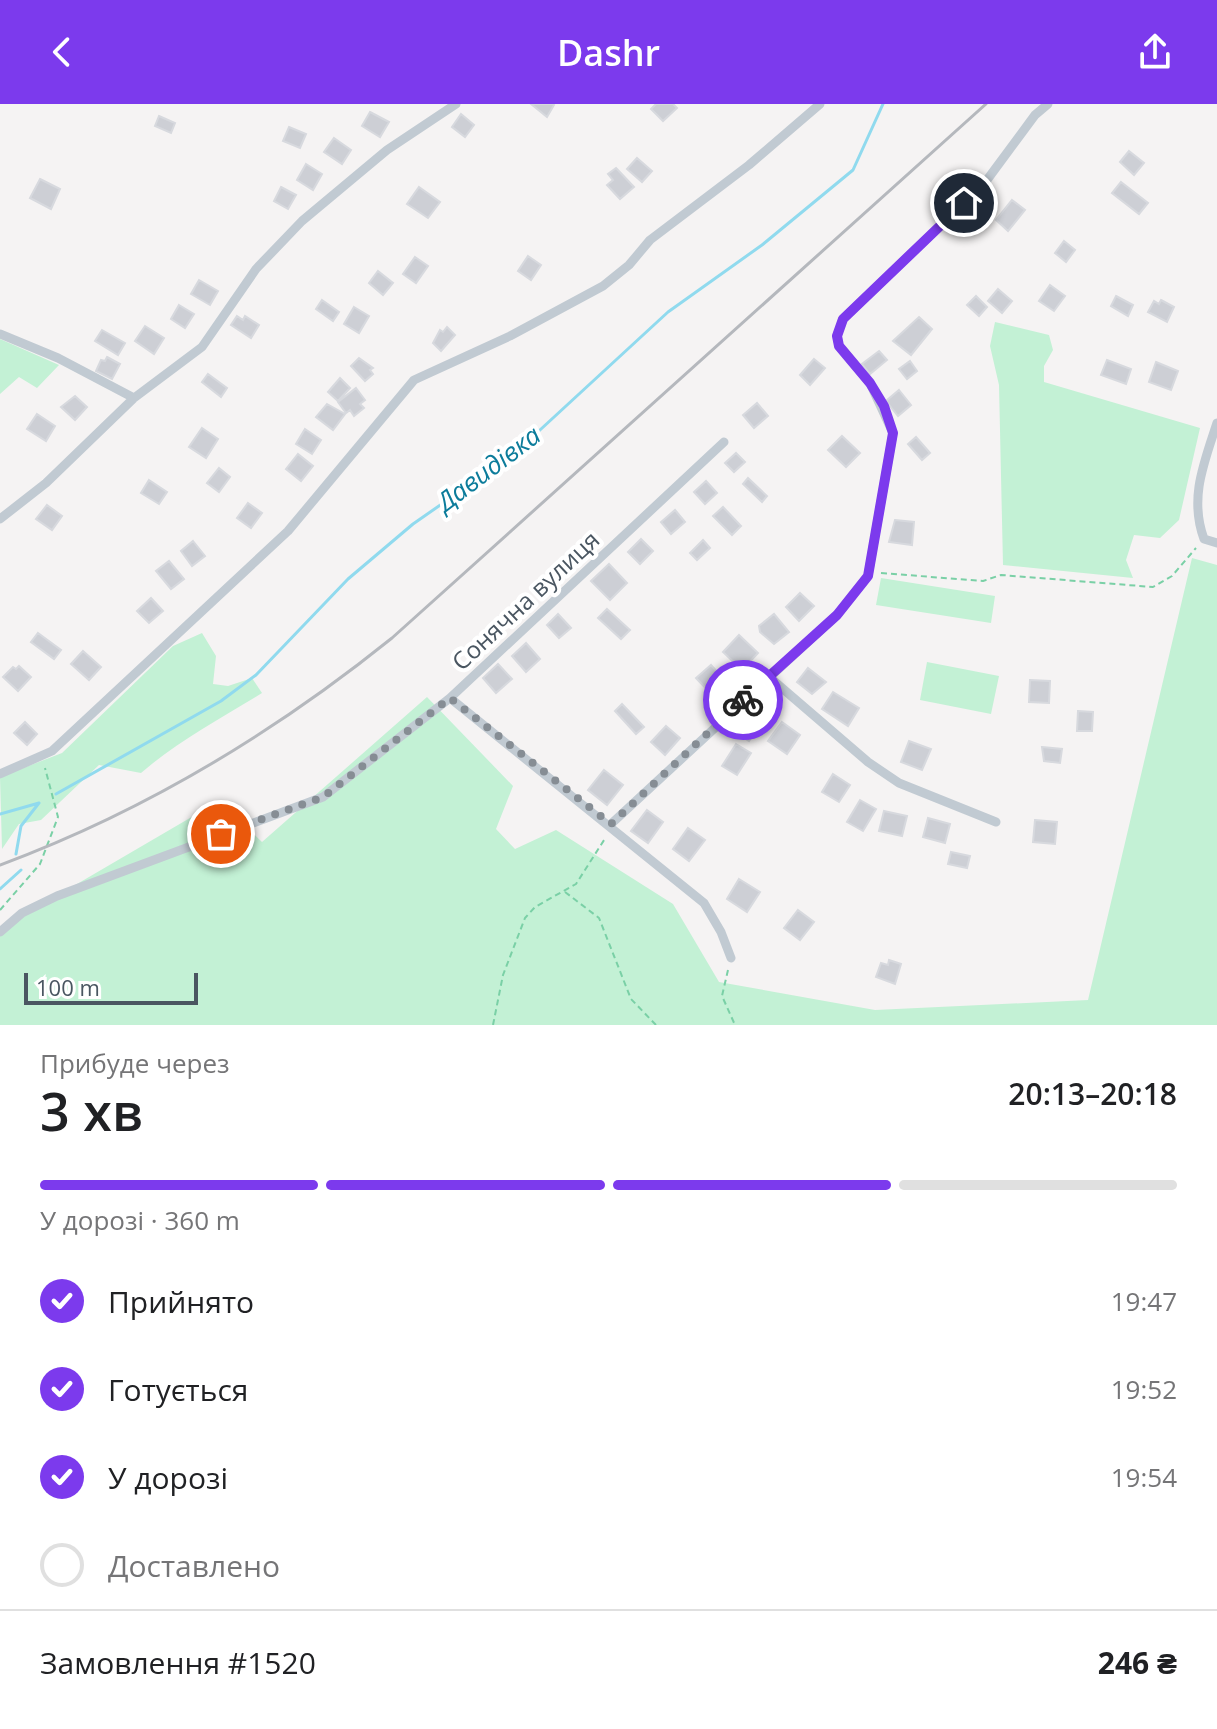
<!DOCTYPE html>
<html lang="uk">
<head>
<meta charset="utf-8">
<style>
	:root { --surface:#fff; --page:#f6f6f6; --text:#202124; --muted:#757577; --line:#e0e0e0; --accent:#7c3aed }
	body { margin:0; font-family:"Open Sans",sans-serif; background:var(--page); color:var(--text); height:100vh; display:flex; flex-direction:column; font-size:30px; white-space:nowrap }
	* { box-sizing:border-box; margin:0 }
	p { font-size:26px; color:var(--muted) }
	.icon { flex:none; width:44px; height:44px; fill:none; stroke:currentColor; stroke-width:2; stroke-linecap:round; stroke-linejoin:round }
	.map { position:relative; height:921px; overflow:hidden }
	.panel { display:flex; flex-direction:column; background:var(--surface); flex:1 }
	.panel>* { flex:none }
	.scale { position:absolute; left:24px; bottom:20px; width:174px; box-sizing:border-box; padding-left:8px; border:4px solid #4a5661; border-top:0; font-size:22px; line-height:28px; white-space:nowrap; color:#4a5661; -webkit-text-stroke:6px #fff; paint-order:stroke }
	.pin { position:absolute; display:grid; place-items:center; width:68px; height:68px; color:#fff; margin:-34px; border:4px solid #fff; border-radius:50%; box-shadow:0 2px 8px #0007 }
	.courier { position:absolute; display:grid; place-items:center; width:80px; height:80px; margin:-40px; border:6px solid #7c3aed; border-radius:50%; background:#fff; color:#222; box-shadow:0 2px 10px #0007 }
	.summary em { font-style:normal; font-weight:600 }
	.summary div { display:flex; flex-direction:column-reverse }
	.summary { display:flex; align-items:center; justify-content:space-between; height:136px; padding:0 40px }
	h1 { font-size:52px; font-weight:600; line-height:60px }
	.bar { display:grid; grid-template-columns:repeat(4,1fr); gap:12px 8px; align-content:center; height:96px; padding:0 40px }
	.bar i { height:10px; border-radius:6px; background:var(--line) }
	.bar .active { background:var(--accent) }
	.bar p { grid-column:span 4 }
	.line { display:flex; align-items:center; gap:20px; padding:0 40px; border-top:2px solid var(--line) }
	.line div { flex:1 }
	ol { padding:0 40px; list-style:none }
	li { display:flex; align-items:center; gap:24px; height:88px }
	li p { margin-inline-start:auto }
	li .icon { padding:8px; border-radius:50%; background:var(--accent); color:#fff; stroke-width:4 }
	li:last-child { color:var(--muted) }
	li i { width:44px; height:44px; border:4px solid var(--line); border-radius:50% }
	header { display:flex; justify-content:space-between; align-items:center; height:104px; padding:0 40px; background:var(--accent); color:#fff; font-size:36px; font-weight:600 }
	.map>svg:first-child { display:block }
	.green { fill:#c3f1d5 }
	.lines { fill:none; stroke-linecap:round; stroke-linejoin:round }
	.stream { stroke:#90daee; stroke-width:3 }
	.building { fill:#cdcfd5; stroke:#d7d9de; stroke-width:2 }
	.path { stroke:#7ad0a6; stroke-width:2; stroke-dasharray:6 4; stroke-linecap:butt }
	.street { stroke:#c1cad2; stroke-width:9 }
	.rail { stroke:#b5b8bd; stroke-width:3 }
	.done { stroke:#868d94; stroke-width:8; stroke-dasharray:0 14.4 }
	.route { stroke:#7c3aed; stroke-width:10 }
	.labels { text-anchor:middle; dominant-baseline:central; stroke-width:8; stroke-linejoin:round; paint-order:stroke }
	.street-label { font-size:24px; fill:#4a5661; stroke:#fff }
	.water-label { font-size:26px; font-style:italic; fill:#0c7c9b; stroke:#fff }
</style>
</head>
<body>
<header><svg class="icon" aria-label="back" viewBox="0 0 24 24"><path d="M15 5l-7 7 7 7"/></svg>Dashr<svg class="icon" aria-label="share" viewBox="0 0 24 24"><path d="M12 15V3M7 8l5-5 5 5M5 13v7h14v-7"/></svg></header>
<div class="map">
<svg width="1217" height="921" viewBox="0 0 1217 921">
	<rect width="100%" height="100%" fill="#f5f3f3"/>
	<path class="green" d="M995,218L1049,231L1053,246L1044,262V278L1200,324L1179,416L1160,434L1134,431L1126,456L1133,474L1003,461L999,281L990,242Z
		M0,235L59,261L37,284L19,273L0,290Z
		M1192,454L1217,461V921H0V825L219,697L262,738L427,593L513,682L496,725L515,745L556,726L673,800L719,878L875,906L1088,896Z
		M881,474L995,492L991,519L876,501Z
		M202,529L216,552L213,580L228,582L252,574L262,589C220,615 179,636 141,669L99,661L41,716L19,720L2,745L0,673L62,649L173,542Z
		M927,558L999,572L991,610L920,596Z"/>
	<g class="lines">
		<path class="stream" d="M56,690L221,597L256,571L348,475L413,420L515,349L668,208L762,141L853,66L883,0
			M0,710L39,699
			M16,750L21,722L39,699
			M0,785L21,766"/>
	</g>
	<path class="building" d="M531,0H553L554,1L547,13Z
		M656,0H673L677,4L663,17L651,5Z
		M370,8L389,18L380,33L362,22Z
		M461,10L474,21L465,33L452,23Z
		M159,12L175,19L171,29L155,22Z
		M289,23L306,30L300,44L283,37Z
		M334,34L351,46L342,60L324,48Z
		M1129,47L1144,59L1134,71L1120,58Z
		M637,54L652,67L642,78L627,65Z
		M306,60L322,70L313,86L297,76Z
		M616,64L634,83L620,95L607,81L613,76L608,70Z
		M40,75L60,85L51,105L30,94Z
		M1121,78L1148,99L1139,110L1112,89Z
		M281,83L296,91L288,105L274,97Z
		M419,83L440,98L428,114L407,100Z
		M1012,96L1025,106L1008,127L996,116Z
		M1064,137L1075,146L1066,158L1055,149Z
		M528,152L541,161L531,176L518,167Z
		M415,153L428,162L416,179L403,170Z
		M378,167L393,179L383,191L369,179Z
		M199,176L218,187L210,201L191,190Z
		M1050,181L1065,192L1054,207L1039,197Z
		M998,185L1012,197L1002,209L988,197Z
		M976,192L987,203L979,212L967,201Z
		M1116,192L1133,201L1128,212L1111,202Z
		M322,196L339,208L333,217L316,205Z
		M1161,196L1174,203L1167,218L1148,208L1154,197L1159,200Z
		M179,201L194,210L185,224L171,215Z
		M354,203L369,212L359,229L344,220Z
		M237,212L243,216L245,212L259,221L251,234L231,221Z
		M919,213L932,225L911,251L893,237Z
		M145,222L164,234L154,250L135,237Z
		M447,223L455,231L441,247L433,239L440,226L443,228Z
		M102,226L125,239L118,251L95,237Z
		M879,247L887,256L870,270L862,260Z
		M107,253L120,260L112,275L96,267L101,256L105,257Z
		M359,254L373,264L370,266L373,270L365,277L351,262Z
		M814,255L825,264L810,281L800,271Z
		M1107,256L1131,265L1126,280L1101,271Z
		M910,257L917,267L907,275L899,265Z
		M1156,258L1178,267L1171,286L1149,278Z
		M208,270L227,284L221,293L202,278Z
		M340,274L350,284L338,297L328,288Z
		M356,284L365,296L360,300L364,304L354,312L350,306L346,309L338,298Z
		M899,286L911,301L898,312L886,297Z
		M75,292L87,303L75,316L61,303Z
		M757,299L768,312L754,324L743,311Z
		M327,300L345,310L333,326L316,313Z
		M37,310L55,322L46,337L27,325Z
		M202,324L218,335L206,354L189,343Z
		M305,325L321,336L312,350L296,340Z
		M842,332L860,349L846,363L828,346Z
		M916,333L930,349L922,356L908,340Z
		M736,349L745,358L734,368L725,359Z
		M298,350L313,362L301,377L286,365Z
		M219,364L230,373L219,388L207,379Z
		M748,374L767,392L762,398L743,380Z
		M149,376L167,388L159,400L141,389Z
		M706,377L717,389L705,400L694,388Z
		M248,399L262,409L251,424L237,414Z
		M47,401L62,412L52,426L36,415Z
		M723,403L741,422L732,431L713,412Z
		M675,406L685,418L671,430L661,418Z
		M895,416L914,418L912,441L889,438Z
		M641,435L653,447L640,460L628,448Z
		M703,436L710,444L697,456L690,449Z
		M193,437L205,452L192,462L181,447Z
		M169,457L184,475L171,485L156,467Z
		M609,460L627,479L610,496L591,477Z
		M800,489L814,502L799,517L786,503Z
		M151,494L163,507L149,519L137,507Z
		M607,505L630,526L621,535L598,514Z
		M558,510L571,524L559,534L547,521Z
		M774,510L789,528L774,540L760,528L759,522Z
		M38,529L61,546L54,555L31,538Z
		M739,531L758,549L742,566L723,548Z
		M526,539L540,555L526,568L512,552Z
		M83,547L101,563L89,576L71,560Z
		M498,560L512,575L496,589L483,574Z
		M711,561L728,580L714,593L696,574Z
		M19,562L31,573L18,587L3,573L13,563L16,565Z
		M808,564L826,578L812,590L797,578Z
		M1030,576L1050,577L1049,599L1029,598Z
		M833,588L859,604L848,622L822,605Z
		M622,600L644,623L636,630L615,607Z
		M744,606L762,617L749,637L731,625Z
		M1078,607L1093,608L1092,627H1077Z
		M25,618L37,630L27,641L14,629Z
		M782,618L800,631L787,650L768,637Z
		M666,622L680,634L665,651L651,638Z
		M909,637L931,645L922,666L901,658Z
		M736,640L751,649L737,671L722,662Z
		M1042,643L1062,645L1060,659L1044,657Z
		M604,666L623,681L607,701L588,686Z
		M833,670L850,681L839,698L822,688Z
		M860,696L876,705L863,727L847,718Z
		M647,706L663,718L648,739L631,727Z
		M884,707L907,712L902,732L879,727Z
		M928,714L950,720L945,739L923,733Z
		M1035,716L1057,718L1055,740L1033,738Z
		M688,724L705,736L689,757L673,745Z
		M951,748L970,752L967,764L948,760Z
		M739,775L760,788L747,808L727,795Z
		M798,806L814,818L800,836L784,824Z
		M889,856L901,860L895,880L876,873L881,859L888,861Z"/>
	<g class="lines">
		<path class="path" d="M881,469L983,477L1001,471L1153,483L1172,472L1196,444
			M565,788L599,814L631,895L656,921
			M0,806L40,760L58,713L45,664
			M728,866L722,892L735,921
			M493,921L503,871L525,814L535,803L576,780L606,733"/>
		<path class="street" d="M0,230L58,254L134,294
			M1217,319C1204,359 1189,394 1204,435L1217,439
			M724,338L450,594L704,799L721,828L731,854
			M0,415L46,379L134,294L202,243L256,165L302,117L387,46L456,0
			M768,572L868,658L899,679L996,718
			M0,670L52,647L288,427L414,276L510,232L603,182L629,161L650,136L749,61L820,0
			M611,720L837,511L868,472L893,329L870,279L839,242L837,232L843,215L984,80L1035,11L1048,0
			M0,828L22,809L57,792L323,693L450,594"/>
		<path class="rail" d="M0,761C143,708 274,629 392,534L986,0"/>
	</g>
	<g class="lines">
		<path class="done" d="M221,730L323,693L450,594L611,720L743,596"/>
		<path class="route" d="M743,596L837,511L868,472L893,329L884,302L870,279L839,242L837,232L843,215L964,99"/>
	</g>
	<g class="labels">
		<g class="street-label">
			<text transform="translate(525 496) rotate(-43)">Сонячна вулиця</text>
		</g>
		<g class="water-label">
			<text transform="translate(488 364) rotate(-37)">Давидівка</text>
		</g>
	</g>
</svg>
<div class="scale">100 m</div>
<div class="pin" style="left:221px;top:730px;background:#ea580c"><svg class="icon" aria-label="bag" viewBox="0 0 24 24"><path d="M5 8h14l-1 12H6zM9 8a3 3 0 0 1 6 0"/></svg></div>
<div class="pin" style="left:964px;top:99px;background:#1f2937"><svg class="icon" aria-label="home" viewBox="0 0 24 24"><path d="M3 11l9-7 9 7M6 9v11h12V9"/></svg></div>
<div class="courier" style="left:743px;top:596px"><svg class="icon" aria-label="bike" viewBox="0 0 24 24"><circle cx="6" cy="16" r="4"/><circle cx="18" cy="16" r="4"/><path d="M6 16l4-8h5l3 8M10 8l3 8H6M13 5h3"/></svg></div>
</div>
<section class="panel">
<div class="summary"><div><h1>3 хв</h1><p>Прибуде через</p></div><em>20:13–20:18</em></div>
<div class="bar"><i class="active"></i><i class="active"></i><i class="active"></i><i></i><p>У дорозі · 360 m</p></div>
<ol>
<li><svg class="icon" aria-label="check" viewBox="0 0 24 24"><path d="M5 12l5 5 9-10"/></svg>Прийнято<p>19:47</p></li>
<li><svg class="icon" aria-label="check" viewBox="0 0 24 24"><path d="M5 12l5 5 9-10"/></svg>Готується<p>19:52</p></li>
<li><svg class="icon" aria-label="check" viewBox="0 0 24 24"><path d="M5 12l5 5 9-10"/></svg>У дорозі<p>19:54</p></li>
<li><i></i>Доставлено</li>
</ol>
<div class="line" style="height:104px"><div>Замовлення #1520</div><b>246 ₴</b></div>
</section>
</body>
</html>
